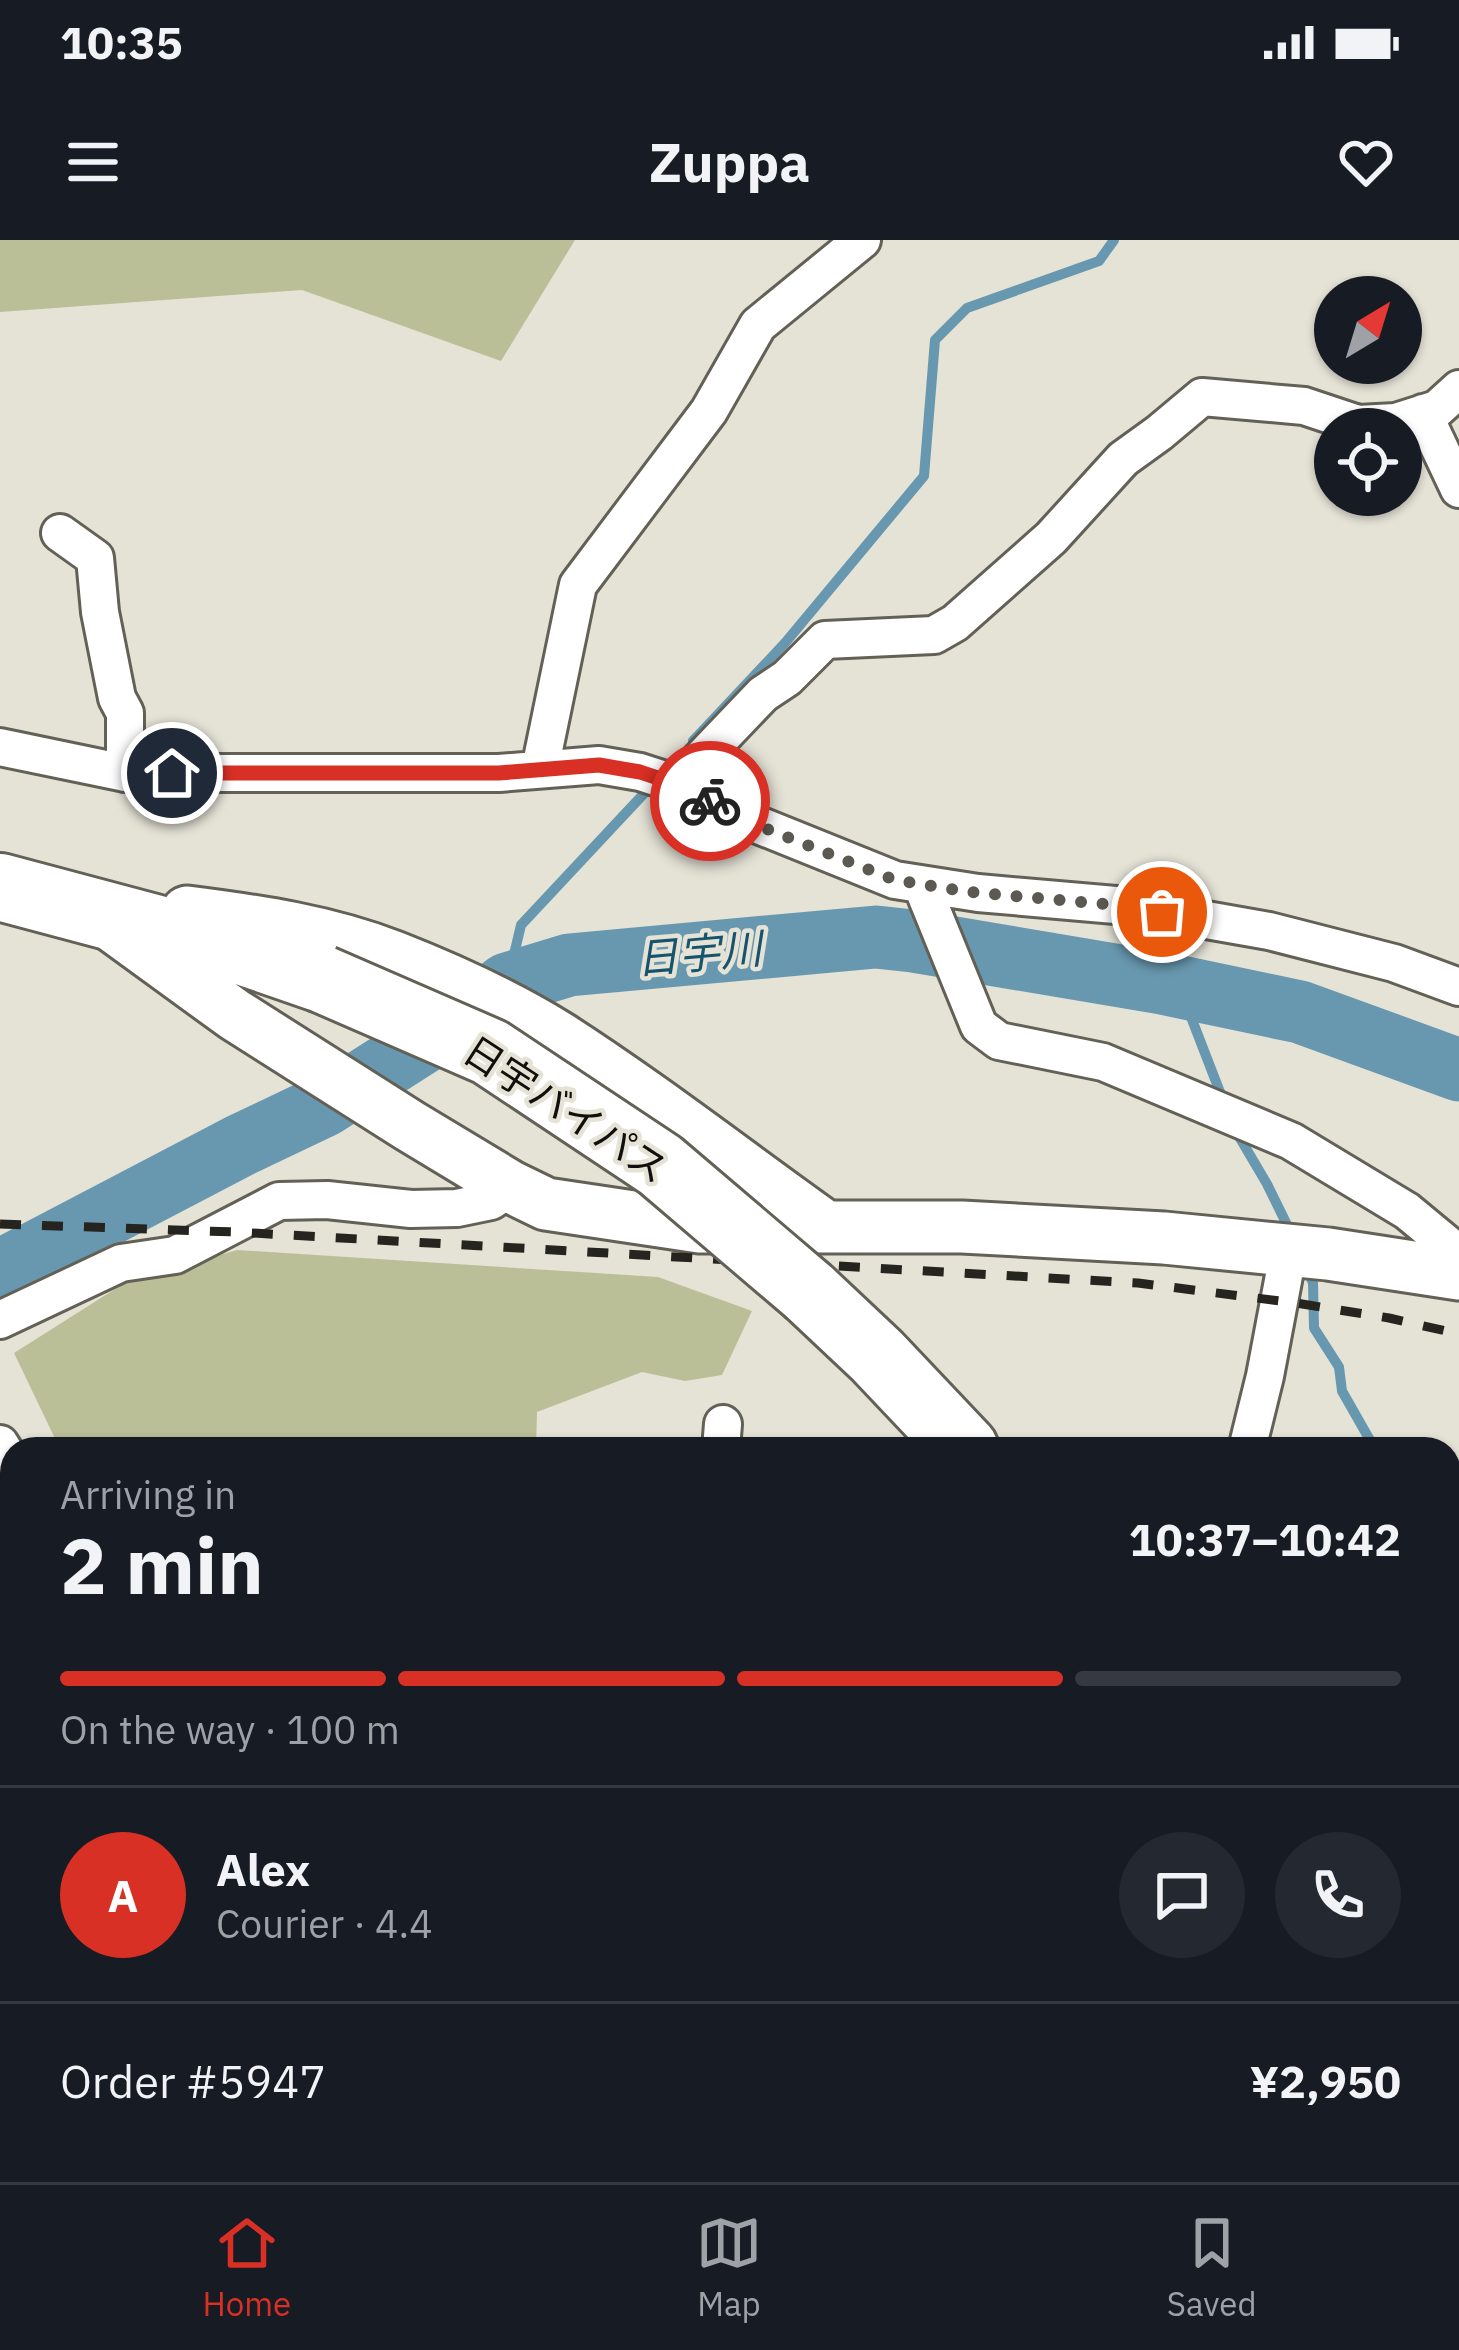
<!DOCTYPE html>
<html lang="en">
<head>
<meta charset="utf-8">
<style>
	:root { --surface:#171b24; --page:#242831; --text:#f1f3f6; --muted:#9ea1a6; --line:#363941; --accent:#d93025 }
	body { margin:0; font-family:"IBM Plex Sans","Noto Sans JP",sans-serif; background:var(--page); color:var(--text); height:100vh; display:flex; flex-direction:column; font-size:45px; white-space:nowrap }
	* { box-sizing:border-box; margin:0 }
	p { font-size:39px; color:var(--muted) }
	.icon { flex:none; width:66px; height:66px; fill:none; stroke:currentColor; stroke-width:2; stroke-linecap:round; stroke-linejoin:round }
	.map { position:relative; flex:1; overflow:hidden }
	.panel { position:absolute; left:0px; top:1197px; width:1461px; height:747px; display:flex; flex-direction:column; background:var(--surface); border-radius:36px 36px 0 0; box-shadow:0 3px 9px #0004 }
	.panel>* { flex:none }
	.needle { width:78px; rotate:38deg }
	.tools { position:absolute; left:1314px; top:36px; display:grid; gap:24px }
	.tools a { display:grid; place-items:center; width:108px; height:108px; border-radius:50%; background:var(--surface); box-shadow:0 3px 9px #0004; font-size:60px }
	.pin { position:absolute; display:grid; place-items:center; width:102px; height:102px; color:#fff; margin:-51px; border:6px solid #fff; border-radius:50%; box-shadow:0 3px 12px #0007 }
	.courier { position:absolute; display:grid; place-items:center; width:120px; height:120px; margin:-60px; border:9px solid #d93025; border-radius:50%; background:#fff; color:#222; box-shadow:0 3px 15px #0007 }
	.overview em { font-style:normal; font-weight:800 }
	.overview div { display:flex; flex-direction:column-reverse }
	.overview { display:flex; align-items:center; justify-content:space-between; height:204px; padding:0 60px }
	h1 { font-size:78px; font-weight:800; line-height:90px }
	.bar { display:grid; grid-template-columns:repeat(4,1fr); gap:18px 12px; align-content:center; height:144px; padding:0 60px }
	.bar i { height:15px; border-radius:9px; background:var(--line) }
	.bar .on { background:var(--accent) }
	.bar p { grid-column:span 4 }
	.line { display:flex; align-items:center; gap:30px; padding:0 60px; border-top:3px solid var(--line) }
	.line div { flex:1 }
	.round { display:grid; place-items:center; flex:none; width:126px; height:126px; border-radius:63px; background:var(--page) }
	.status { display:flex; justify-content:space-between; align-items:center; height:84px; padding:0 60px; background:var(--surface); direction:ltr }
	.status svg { height:33px; fill:currentColor }
	header { display:flex; justify-content:space-between; align-items:center; height:156px; padding:0 60px; background:var(--surface); font-size:54px; font-weight:800 }
	.menu { display:flex; justify-content:space-around; align-items:center; height:168px; border-top:3px solid var(--line); background:var(--surface); font-size:33px; color:var(--muted) }
	.menu a { display:grid; justify-items:center; gap:6px }
	.menu .on { color:var(--accent) }
	.map>svg:first-child { display:block }
	.green { fill:#bbbf98 }
	.lines { fill:none; stroke-linecap:round; stroke-linejoin:round }
	.stream { stroke:#6898b0; stroke-width:10 }
	.river { stroke:#6898b0; stroke-width:63 }
	.building { fill:#aaa5b0; stroke:#948f9a; stroke-width:3 }
	.street-casing { stroke:#636056; stroke-width:42 }
	.secondary-casing { stroke:#636056; stroke-width:57 }
	.highway-casing { stroke:#636056; stroke-width:72 }
	.street { stroke:#fff; stroke-width:36 }
	.secondary { stroke:#fff; stroke-width:51 }
	.highway { stroke:#fff; stroke-width:66 }
	.rail { stroke:#25241f; stroke-width:9; stroke-dasharray:21 21; stroke-linecap:butt }
	.highway-bridge-casing { stroke:#636056; stroke-width:72; stroke-linecap:butt }
	.highway-bridge { stroke:#fff; stroke-width:66 }
	.done { stroke:#5b5952; stroke-width:12; stroke-dasharray:0 21.6 }
	.route { stroke:#d93025; stroke-width:15 }
	.labels { text-anchor:middle; dominant-baseline:central; stroke-width:9; stroke-linejoin:round; paint-order:stroke }
	.street-label { font-size:39px; fill:#100f0b; stroke:#e5e2d6 }
	.water-label { font-size:42px; font-style:italic; fill:#16536d; stroke:#e5e2d6 }
</style>
</head>
<body>
<div class="status"><b>10:35</b><svg viewBox="0 0 49 12"><path d="M0 12V9h3v3zM5 12V6h3v6zM10 12V3h3v9zM15 12V0h3v12zM26 1h20v11H26zM47 4h2v5h-2z"/></svg></div>
<header><svg class="icon" aria-label="menu" viewBox="0 0 24 24"><path d="M4 6h16M4 12h16M4 18h16"/></svg>Zuppa<svg class="icon" aria-label="heart" viewBox="0 0 24 24"><path d="M12 20l-8-8c-3-5 5-10 8-4 3-6 11-1 8 4z"/></svg></header>
<div class="map">
<svg width="1459" height="1942" viewBox="0 0 1459 1942">
	<rect width="100%" height="100%" fill="#e5e2d6"/>
	<path class="green" d="M0,0H575L501,121L302,50L0,72Z
		M237,1010L658,1037L752,1071L722,1135L685,1141L642,1132L537,1172L536,1209H60L14,1113L123,1044Z
		M0,1399L12,1401V1932H382L386,1942H0Z"/>
	<g class="lines">
		<path class="stream" d="M693,501L785,403L924,236L935,100L967,68L1099,21L1114,0
			M507,744L521,685L652,545
			M1179,746L1225,865
			M1234,888L1267,944L1291,993
			M1306,1026L1313,1043L1314,1088L1339,1127L1342,1151L1375,1209
			M1449,1323L1459,1337"/>
		<path class="river" d="M0,1031L241,905L325,865L471,772L507,744L569,725L876,697L913,701L1162,743L1300,772L1459,830"/>
	</g>
	<path class="building" d="M1449,1829L1459,1840V1942H1162L1173,1932H1449Z
		M634,1932H1132L1121,1942H643Z"/>
	<g class="lines">
		<defs>
			<path id="street" d="M1423,173L1459,249
				M60,293L95,318L100,372L117,458L125,473V533
				M0,507L125,533H499L599,525L640,532L677,544L751,582L895,640L978,653L1127,666L1269,691L1394,723L1459,747
				M540,529L578,345L709,171L758,85L862,0
				M677,544L763,454L787,438L825,400L934,395L955,383L1051,298L1123,219L1159,193L1202,157L1304,166L1358,184L1396,182L1437,169L1459,149
				M922,646L979,786L999,801L1103,822L1291,901L1407,971L1459,1014
				M0,1080L121,1023L175,1015L279,961L327,960L411,969L457,968L491,961L511,947
				M0,1204L12,1223
				M721,1209L723,1184
				M1247,1209L1265,1136L1289,1009
				M1449,1397L1459,1401
				M419,1932L422,1942"/>
			<path id="secondary" d="M187,672C258,681 327,691 394,717C450,739 509,766 560,798C650,856 736,923 823,985
				M114,687L235,775L410,886L511,947L546,964L700,987H962L1164,998L1328,1014L1459,1034"/>
			<path id="highway" d="M0,647L244,712L322,739
				M809,1052L877,1116L965,1209
				M1449,1731L1459,1741"/>
		</defs>
		<use href="#street" class="street-casing"/>
		<use href="#secondary" class="secondary-casing"/>
		<use href="#highway" class="highway-casing"/>
		<use href="#street" class="street"/>
		<use href="#secondary" class="secondary"/>
		<use href="#highway" class="highway"/>
		<path class="rail" d="M0,984L235,992L1138,1043L1296,1063L1389,1078L1459,1094"/>
		<defs>
			<path id="highway-bridge" d="M322,739L490,812L660,925L809,1052"/>
		</defs>
		<use href="#highway-bridge" class="highway-bridge-casing"/>
		<use href="#highway-bridge" class="highway-bridge"/>
	</g>
	<g class="lines">
		<path class="done" d="M710,561L752,583L895,640L970,652L1127,666L1162,672"/>
		<path class="route" d="M172,533H499L599,525L640,532L676,544L710,561"/>
	</g>
	<g class="labels">
		<g class="street-label">
			<text transform="translate(566 869) rotate(33)">日宇バイパス</text>
		</g>
		<g class="water-label">
			<text transform="translate(699 713) rotate(-5)">日宇川</text>
		</g>
	</g>
</svg>
<div class="tools">
<a><svg class="needle" viewBox="-14 -14 28 28"><path d="M0-13l5 13h-10z" fill="#e53935"/><path d="M0 13l5-13h-10z" fill="#9ea1a6"/></svg></a>
<a><svg class="icon" aria-label="locate" viewBox="0 0 24 24"><circle cx="12" cy="12" r="6"/><path d="M12 2v4M12 18v4M2 12h4M18 12h4"/></svg></a>
</div>
<div class="pin" style="left:1162px;top:672px;background:#ea580c"><svg class="icon" aria-label="bag" viewBox="0 0 24 24"><path d="M5 8h14l-1 12H6zM9 8a3 3 0 0 1 6 0"/></svg></div>
<div class="pin" style="left:172px;top:533px;background:#1f2937"><svg class="icon" aria-label="home" viewBox="0 0 24 24"><path d="M3 11l9-7 9 7M6 9v11h12V9"/></svg></div>
<div class="courier" style="left:710px;top:561px"><svg class="icon" aria-label="bike" viewBox="0 0 24 24"><circle cx="6" cy="16" r="4"/><circle cx="18" cy="16" r="4"/><path d="M6 16l4-8h5l3 8M10 8l3 8H6M13 5h3"/></svg></div>
<section class="panel">
<div class="overview"><div><h1>2 min</h1><p>Arriving in</p></div><em>10:37–10:42</em></div>
<div class="bar"><i class="on"></i><i class="on"></i><i class="on"></i><i></i><p>On the way · 100 m</p></div>
<div class="line" style="height:216px"><b class="round" style="background:var(--accent);color:#fff">A</b><div><b>Alex</b><p>Courier · 4.4</p></div><a class="round"><svg class="icon" aria-label="chat" viewBox="0 0 24 24"><path d="M4 5h16v11H9l-5 4z"/></svg></a><a class="round"><svg class="icon" aria-label="phone" viewBox="0 0 24 24"><path d="M5 4h4l2 5-3 2q2 4 5 5l2-3 5 2v4C11 20 4 13 5 4z"/></svg></a></div>
<div class="line" style="height:156px"><div>Order #5947</div><b>¥2,950</b></div>
</section>
</div>
<nav class="menu">
<a class="on"><svg class="icon" aria-label="home" viewBox="0 0 24 24"><path d="M3 11l9-7 9 7M6 9v11h12V9"/></svg>Home</a>
<a><svg class="icon" aria-label="map" viewBox="0 0 24 24"><path d="M3 6l6-2 6 2 6-2v14l-6 2-6-2-6 2zM9 4v14M15 6v14"/></svg>Map</a>
<a><svg class="icon" aria-label="saved" viewBox="0 0 24 24"><path d="M7 4h10v16l-5-4-5 4z"/></svg>Saved</a>
</nav>
</body>
</html>
